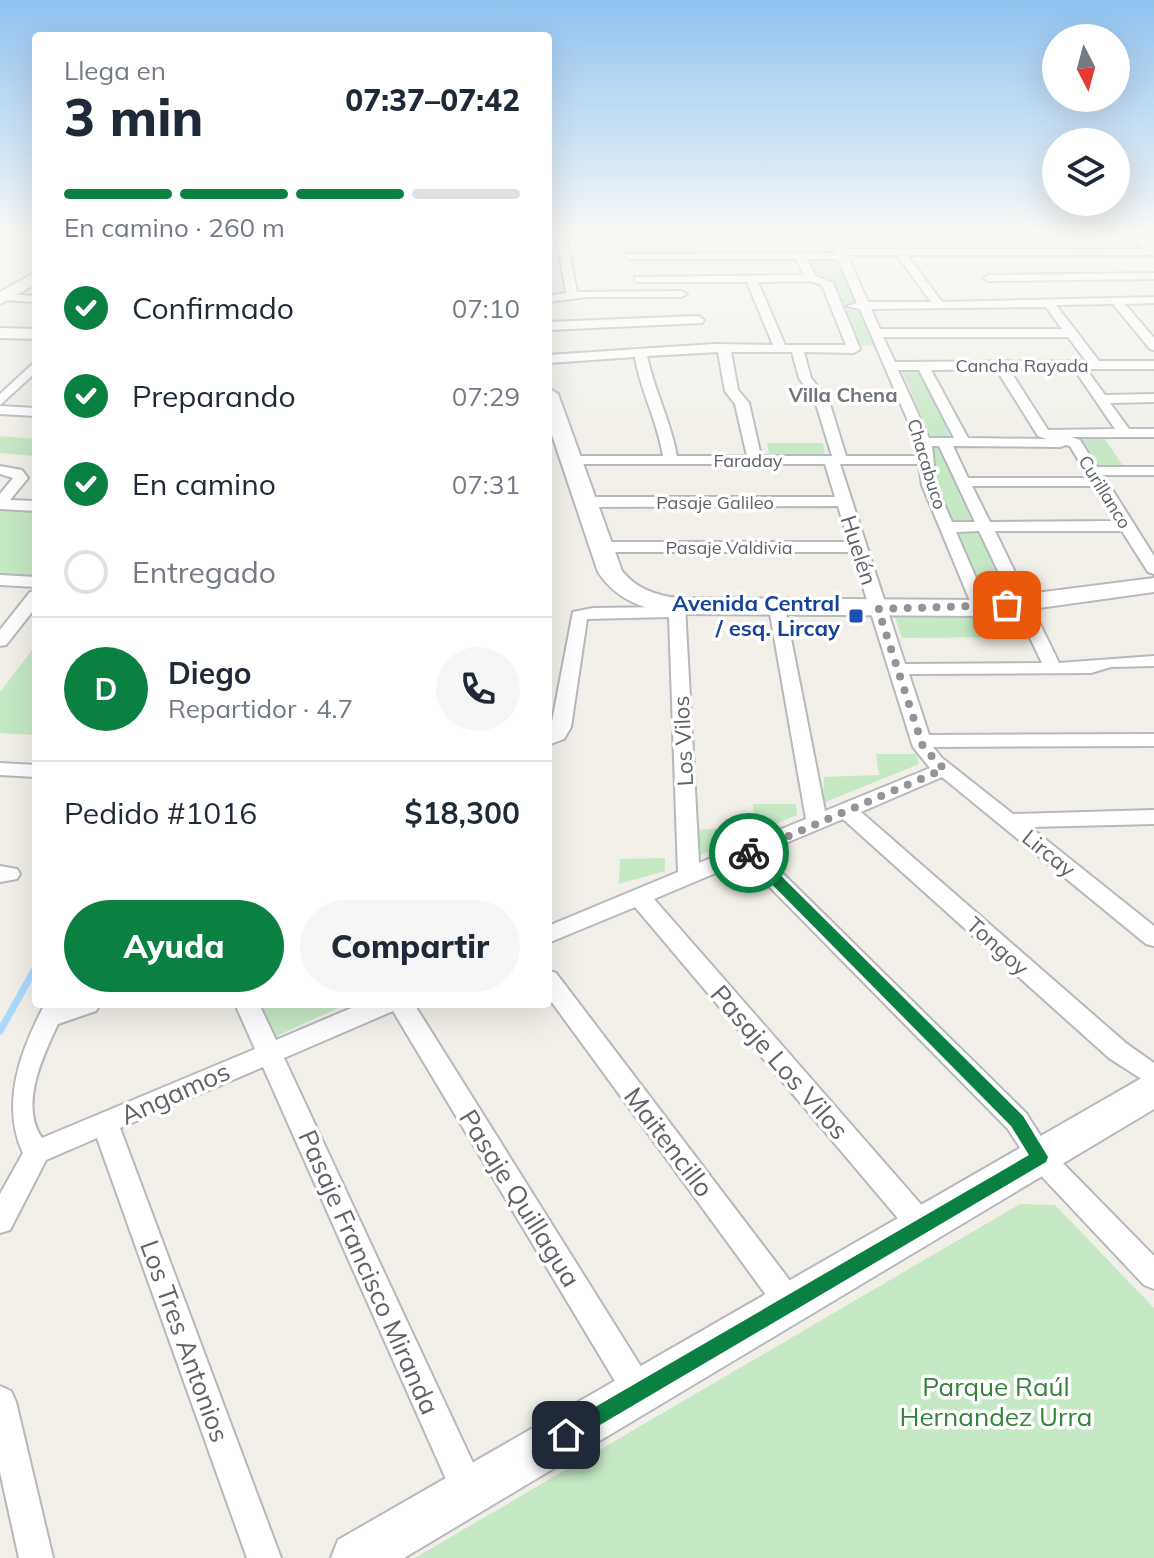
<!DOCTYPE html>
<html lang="es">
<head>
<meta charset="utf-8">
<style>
	:root { --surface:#fff; --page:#f6f6f7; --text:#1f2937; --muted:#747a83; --line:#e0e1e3; --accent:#0b8043 }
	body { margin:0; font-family:Mulish,sans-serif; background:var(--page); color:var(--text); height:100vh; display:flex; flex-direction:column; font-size:30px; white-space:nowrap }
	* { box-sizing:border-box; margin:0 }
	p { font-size:26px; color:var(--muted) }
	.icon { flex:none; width:44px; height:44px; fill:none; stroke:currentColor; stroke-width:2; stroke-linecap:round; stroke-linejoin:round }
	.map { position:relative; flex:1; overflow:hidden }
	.details { position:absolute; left:32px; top:32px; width:520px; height:976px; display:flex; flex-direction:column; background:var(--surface); border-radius:8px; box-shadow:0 8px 32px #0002 }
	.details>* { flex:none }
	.needle { width:52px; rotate:174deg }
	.tools { position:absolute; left:1042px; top:24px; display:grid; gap:16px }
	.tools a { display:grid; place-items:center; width:88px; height:88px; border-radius:50%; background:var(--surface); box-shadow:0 8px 32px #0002; font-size:40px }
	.pin { position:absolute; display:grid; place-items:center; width:68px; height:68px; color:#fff; margin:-34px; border-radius:16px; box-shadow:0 4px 12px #0006 }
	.courier { position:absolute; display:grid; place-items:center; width:80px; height:80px; margin:-40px; border:6px solid #0b8043; border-radius:50%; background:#fff; color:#222; box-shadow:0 2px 10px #0007 }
	.summary em { font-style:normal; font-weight:800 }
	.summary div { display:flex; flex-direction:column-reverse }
	.summary { display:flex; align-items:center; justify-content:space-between; height:136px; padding:0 32px }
	h1 { font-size:52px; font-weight:800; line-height:60px }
	.bar { display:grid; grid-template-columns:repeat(4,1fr); gap:12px 8px; align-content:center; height:96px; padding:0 32px }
	.bar i { height:10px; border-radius:6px; background:var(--line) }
	.bar .current { background:var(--accent) }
	.bar p { grid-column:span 4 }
	.line { display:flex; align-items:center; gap:20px; padding:0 32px; border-top:2px solid var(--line) }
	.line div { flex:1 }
	.round { display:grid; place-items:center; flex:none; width:84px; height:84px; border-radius:42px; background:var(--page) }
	ol { padding:0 32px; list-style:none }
	li { display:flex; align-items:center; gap:24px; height:88px }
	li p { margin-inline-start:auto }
	li .icon { padding:8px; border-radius:50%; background:var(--accent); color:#fff; stroke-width:4 }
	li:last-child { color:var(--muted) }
	li i { width:44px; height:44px; border:4px solid var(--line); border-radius:50% }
	.cta { display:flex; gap:16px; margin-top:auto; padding:16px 32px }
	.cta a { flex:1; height:92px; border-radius:48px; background:var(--accent); color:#fff; font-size:32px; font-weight:800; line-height:92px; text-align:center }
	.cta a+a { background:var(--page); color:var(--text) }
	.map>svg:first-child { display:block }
	.green { fill:#c5e8c5 }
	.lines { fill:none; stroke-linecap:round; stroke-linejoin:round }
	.stream { stroke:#aadaff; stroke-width:7 }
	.street-casing { stroke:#b5b8bc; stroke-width:4 }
	.secondary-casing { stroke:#b6babf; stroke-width:4 }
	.street { fill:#fff; fill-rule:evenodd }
	.secondary { fill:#fff; fill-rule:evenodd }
	.route { fill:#0b8043 }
	.done { stroke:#929495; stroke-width:8; stroke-dasharray:0 14.4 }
	.transit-dot { fill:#1a4fb4; stroke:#fff; stroke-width:3 }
	.labels { text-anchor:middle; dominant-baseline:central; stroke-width:7; stroke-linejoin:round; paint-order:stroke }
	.far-street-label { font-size:18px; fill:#5f6368; stroke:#fff }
	.far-neighbourhood-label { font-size:20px; font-weight:bold; fill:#70757a; stroke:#fff }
	.street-label { font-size:22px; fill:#5f6368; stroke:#fff }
	.transit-label { font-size:22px; font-weight:bold; fill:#164399; stroke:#fff; text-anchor:end }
	.near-street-label { font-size:26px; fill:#5f6368; stroke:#fff }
	.near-park-label { font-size:26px; fill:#348238; stroke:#fff }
</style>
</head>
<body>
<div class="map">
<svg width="1154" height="1558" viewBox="0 0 1154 1558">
	<rect width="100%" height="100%" fill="#f1efe8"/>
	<path class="green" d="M807,258L839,259L859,303H841L833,282L814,274Z
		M843,309L859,310L876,346L858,345Z
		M920,367L951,439L931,438L901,369Z
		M0,436L36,439V452L33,456L0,453Z
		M1074,436H1103L1123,466H1093Z
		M767,443H823L825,454H769Z
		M927,447L939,448L975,522H952L939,494Z
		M0,509L36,511V576L0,574Z
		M956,531H978L1009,595L986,597Z
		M1012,610L1025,637L902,638L894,614Z
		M36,645V735L0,733V692Z
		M876,754H916L919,764L823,803L824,777L879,775Z
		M753,804H796L797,815L693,858L696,830L754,827Z
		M665,858V871L619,884L620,859Z
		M262,1004H347L272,1038L260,1014Z
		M1020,1204L1055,1205L1154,1308V1558H415Z"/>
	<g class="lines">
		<path class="stream" d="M0,1031L36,967"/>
		<defs>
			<path id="street" d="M556,234H789L790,235L785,238L566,237L577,292L681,291L687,294L681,297H586L548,302V296L566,293Z
				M814,234C827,233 838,236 844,249H1154V255H907L942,302L1154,297V303L1125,304L1154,338V350L1150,349L1113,304L1056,305L1099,361H1154V369H1086L1105,395L1154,394V402L1110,403L1129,429H1154V437H1071L1080,440L1097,467H1154V475H1103L1154,556V574L1148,572L1122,531H995L1059,663L1154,656V666L1111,667L1091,673L909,674L929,735L1154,734V746L933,747L942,758L1013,814L1154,810V824L1030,827L1154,926V946L1146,944L942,777L861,812L1127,1044L1154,1063V1087L1109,1058L843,819L762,853L1026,1113L1049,1149L1154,1256V1289L1144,1285L1031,1165L1008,1129L744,861L654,899L932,1217L936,1226L932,1235L922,1239L912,1235L635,907L548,943V926L678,872L669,617L587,619L571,727L564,739L548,745V732L551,727L573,612L593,608L669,607L677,601L685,606L699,863L806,819L769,608L771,604H783L785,608L825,811L930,768L913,747L852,552H600L592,547L600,542H849L838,506L586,507L578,502L586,497H835L825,464H570L563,460L570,456H663C657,419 641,393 635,357L548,363V355L714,344L773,345L747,282H639L635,281V277L804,275L796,259H630L625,256L626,254L835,253L832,245ZM847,255H897L931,302H868ZM807,259H838L857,303L847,306L860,309L917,442L918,456H846L829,401L811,378L804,352L854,353L860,349L833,283L815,276ZM810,281L822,285L846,345H785L758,282ZM1046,307L1062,329H880L871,309ZM883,337H1068L1086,361L895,362ZM718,352L725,391L735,404L747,456H677C670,419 655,393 647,356ZM731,352H792L799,378L815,401L832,456H761L749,403L738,390ZM996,369L1038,436L1047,439L968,438L931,370ZM1009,369H1074L1115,429L1048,430ZM898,370H919L954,438H929ZM1066,445L1070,446L1089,478H968L953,446L1060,447ZM932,446H939L975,522H952L936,485ZM840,464H919L922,485L973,608L981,613L989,608L956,532L979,531L1042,663L905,664ZM972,486H1095L1116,521L990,522Z
				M1154,273V279L989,281L983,278L989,275Z
				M0,294L36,296V302L3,300Z
				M698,316L704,320L702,323L548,330V322Z
				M36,361V372L0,405V394Z
				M0,406L36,408V416L0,414Z
				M0,466L22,470L28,478L10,500L36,501V511L0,509V494L13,478L0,474Z
				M0,575L36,577V587L0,585Z
				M36,591V607L6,645L0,646V630L30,592Z
				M0,763L36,765V777L0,775Z
				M0,866L17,869L20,874L17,879L0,882Z
				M548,970L556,973L800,1294L805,1304L800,1314L790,1318L780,1314L548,997Z
				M45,1004H100L96,1011L58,1024C43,1056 19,1105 42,1138L255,1049L235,1004H259L276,1040L361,1004H414L650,1381L654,1392L650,1403L639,1407L628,1403L393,1011L284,1058L481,1480L485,1492L481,1504L469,1508L457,1504L263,1067L120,1128L281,1558H247L97,1138L46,1160L10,1230L0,1233V1194L23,1153C0,1104 21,1049 45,1004Z
				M0,1386L11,1391L16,1402L53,1558H19L0,1472Z"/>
			<path id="secondary" d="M1129,234H1145L1154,242V256L1148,254Z
				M36,272V284L0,304V292Z
				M0,328L36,329V339L0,338Z
				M548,388L558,394L622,571C637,589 655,595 677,598L981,600L1154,578V592L981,616L677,614C644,609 617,601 598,572L548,423Z
				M1154,1074V1109L404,1558H331L338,1540L1140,1079Z"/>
		</defs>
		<use href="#street" class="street-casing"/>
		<use href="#secondary" class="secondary-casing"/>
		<use href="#street" class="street"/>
		<use href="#secondary" class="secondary"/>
	</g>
	<linearGradient id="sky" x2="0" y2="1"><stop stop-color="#8fc3f1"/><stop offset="0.52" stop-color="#f9f8f5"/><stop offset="1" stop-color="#f9f8f5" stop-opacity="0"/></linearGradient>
	<rect width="1154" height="452" fill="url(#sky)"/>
	<path class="route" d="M749,848L754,849L1023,1116L1048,1157L1046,1162L566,1445L559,1442L556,1435L559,1428L1029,1155L1011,1126L744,856V849Z"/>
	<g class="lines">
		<path class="done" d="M749,853L944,769L923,747L878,609L1007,605"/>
	</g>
	<rect class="transit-dot" x="848" y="608" width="16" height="16" rx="4"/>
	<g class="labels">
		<g class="far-street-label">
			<text x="1022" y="365">Cancha Rayada</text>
			<text x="748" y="460">Faraday</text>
			<text transform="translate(927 464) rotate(73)">Chacabuco</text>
			<text transform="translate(1105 492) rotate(58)">Curillanco</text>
			<text x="715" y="502">Pasaje Galileo</text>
			<text x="729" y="547">Pasaje Valdivia</text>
		</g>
		<g class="far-neighbourhood-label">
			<text x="843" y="394">Villa Chena</text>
		</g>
		<g class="street-label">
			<text transform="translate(859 550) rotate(72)">Huelén</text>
			<text transform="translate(683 741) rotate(-93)">Los Vilos</text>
			<text transform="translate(1049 853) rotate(39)">Lircay</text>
			<text transform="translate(998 946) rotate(42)">Tongoy</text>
		</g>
		<g class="transit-label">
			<text x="840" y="603">Avenida Central<tspan x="840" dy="25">/ esq. Lircay</tspan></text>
		</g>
		<g class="near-street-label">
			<text transform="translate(780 1062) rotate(49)">Pasaje Los Vilos</text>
			<text transform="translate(175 1093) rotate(-24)">Angamos</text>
			<text transform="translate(669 1142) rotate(53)">Maitencillo</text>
			<text transform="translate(520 1198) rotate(58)">Pasaje Quillagua</text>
			<text transform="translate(369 1272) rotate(66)">Pasaje Francisco Miranda</text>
			<text transform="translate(185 1341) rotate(70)">Los Tres Antonios</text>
		</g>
		<g class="near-park-label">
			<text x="996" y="1386">Parque Raúl<tspan x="996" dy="30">Hernandez Urra</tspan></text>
		</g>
	</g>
</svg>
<div class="tools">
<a><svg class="needle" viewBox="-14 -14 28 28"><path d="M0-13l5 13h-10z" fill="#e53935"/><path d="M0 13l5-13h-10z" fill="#747a83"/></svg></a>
<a><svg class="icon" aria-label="layers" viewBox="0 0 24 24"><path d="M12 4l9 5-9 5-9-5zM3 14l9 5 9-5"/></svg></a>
</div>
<div class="pin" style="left:1007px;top:605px;background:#ea580c"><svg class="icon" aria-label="bag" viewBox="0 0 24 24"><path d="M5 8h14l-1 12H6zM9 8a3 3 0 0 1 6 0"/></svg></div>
<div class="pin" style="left:566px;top:1435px;background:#1f2937"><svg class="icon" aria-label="home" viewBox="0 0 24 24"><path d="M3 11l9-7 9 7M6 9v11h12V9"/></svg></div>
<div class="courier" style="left:749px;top:853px"><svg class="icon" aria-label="bike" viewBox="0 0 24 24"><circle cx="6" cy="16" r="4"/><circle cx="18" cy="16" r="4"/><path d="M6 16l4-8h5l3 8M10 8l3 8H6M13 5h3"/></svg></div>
<section class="details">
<div class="summary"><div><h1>3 min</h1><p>Llega en</p></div><em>07:37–07:42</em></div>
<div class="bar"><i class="current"></i><i class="current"></i><i class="current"></i><i></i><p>En camino · 260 m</p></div>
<ol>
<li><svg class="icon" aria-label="check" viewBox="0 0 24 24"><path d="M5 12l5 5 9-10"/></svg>Confirmado<p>07:10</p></li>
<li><svg class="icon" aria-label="check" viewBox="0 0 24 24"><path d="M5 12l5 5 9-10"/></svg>Preparando<p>07:29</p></li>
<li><svg class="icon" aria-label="check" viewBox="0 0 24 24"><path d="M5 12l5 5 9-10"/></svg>En camino<p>07:31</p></li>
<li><i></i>Entregado</li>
</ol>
<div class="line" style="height:144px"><b class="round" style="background:var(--accent);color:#fff">D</b><div><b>Diego</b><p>Repartidor · 4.7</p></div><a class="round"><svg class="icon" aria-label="phone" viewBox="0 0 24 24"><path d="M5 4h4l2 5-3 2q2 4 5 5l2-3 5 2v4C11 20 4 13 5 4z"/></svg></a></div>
<div class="line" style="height:104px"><div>Pedido #1016</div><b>$18,300</b></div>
<div class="cta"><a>Ayuda</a><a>Compartir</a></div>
</section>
</div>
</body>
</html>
